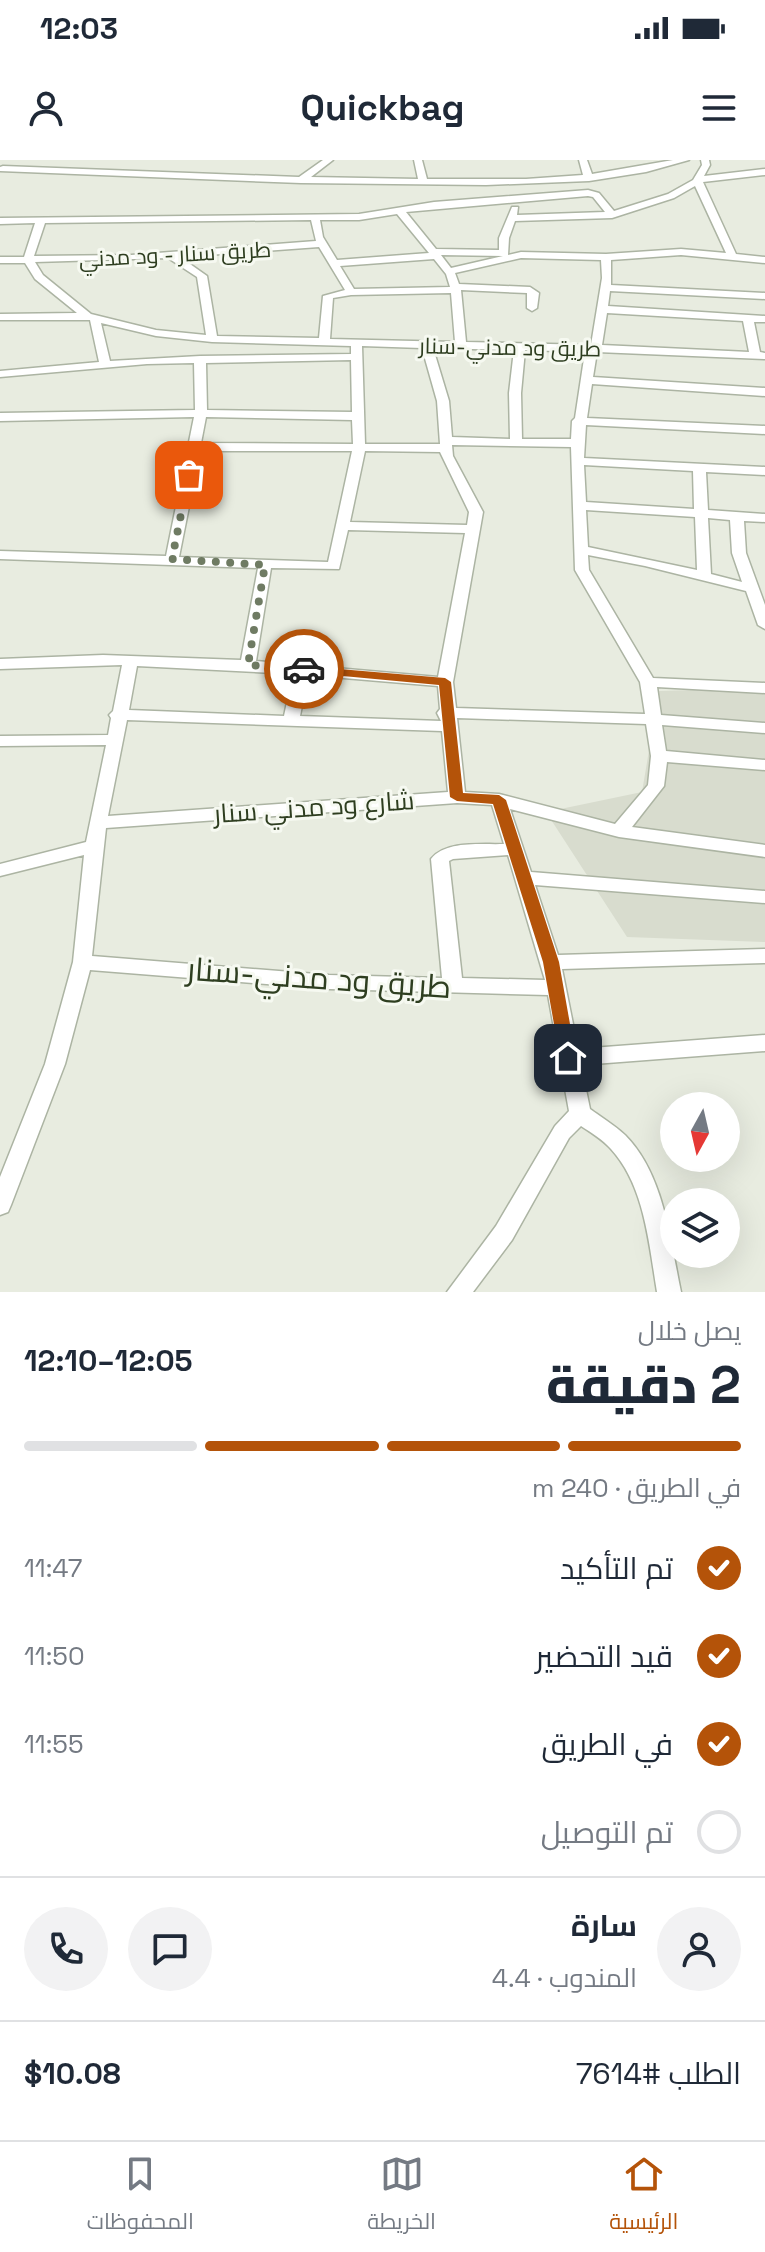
<!DOCTYPE html>
<html lang="ar">
<head>
<meta charset="utf-8">
<style>
	:root { --surface:#fff; --page:#f2f2f3; --text:#1f2937; --muted:#747a83; --line:#e0e1e3; --accent:#b45309 }
	body { margin:0; font-family:"Space Grotesk",Cairo,sans-serif; background:var(--page); color:var(--text); direction:rtl; height:100vh; display:flex; flex-direction:column; font-size:30px; white-space:nowrap }
	* { box-sizing:border-box; margin:0 }
	p { font-size:26px; color:var(--muted) }
	.icon { flex:none; width:44px; height:44px; fill:none; stroke:currentColor; stroke-width:2; stroke-linecap:round; stroke-linejoin:round }
	.map { position:relative; height:1132px; overflow:hidden; direction:ltr }
	.details { display:flex; flex-direction:column; background:var(--surface); flex:1 }
	.details>* { flex:none }
	.needle { width:52px; rotate:188deg }
	.controls { position:absolute; left:660px; top:932px; display:grid; gap:16px }
	.controls a { display:grid; place-items:center; width:80px; height:80px; border-radius:50%; background:var(--surface); box-shadow:0 8px 32px #0002; font-size:40px }
	.pin { position:absolute; display:grid; place-items:center; width:68px; height:68px; color:#fff; margin:-34px; border-radius:16px; box-shadow:0 4px 12px #0006 }
	.courier { position:absolute; display:grid; place-items:center; width:80px; height:80px; margin:-40px; border:6px solid #b45309; border-radius:50%; background:#fff; color:#222; box-shadow:0 2px 10px #0007 }
	.overview em { font-style:normal; font-weight:800 }
	.overview div { display:flex; flex-direction:column-reverse }
	.overview { display:flex; align-items:center; justify-content:space-between; height:136px; padding:0 24px }
	h1 { font-size:52px; font-weight:800; line-height:60px }
	.bar { display:grid; grid-template-columns:repeat(4,1fr); gap:12px 8px; align-content:center; height:96px; padding:0 24px }
	.bar i { height:10px; border-radius:6px; background:var(--line) }
	.bar .selected { background:var(--accent) }
	.bar p { grid-column:span 4 }
	.line { display:flex; align-items:center; gap:20px; padding:0 24px; border-top:2px solid var(--line) }
	.line div { flex:1 }
	.round { display:grid; place-items:center; flex:none; width:84px; height:84px; border-radius:42px; background:var(--page) }
	ol { padding:0 24px; list-style:none }
	li { display:flex; align-items:center; gap:24px; height:88px }
	li p { margin-inline-start:auto }
	li .icon { padding:8px; border-radius:50%; background:var(--accent); color:#fff; stroke-width:4 }
	li:last-child { color:var(--muted) }
	li i { width:44px; height:44px; border:4px solid var(--line); border-radius:50% }
	.status { display:flex; justify-content:space-between; align-items:center; height:56px; padding:0 40px; background:var(--surface); direction:ltr }
	.status svg { height:22px; fill:currentColor }
	header { display:flex; justify-content:space-between; align-items:center; height:104px; padding:0 24px; background:var(--surface); font-size:36px; font-weight:800 }
	.tab-bar { display:flex; justify-content:space-around; align-items:center; height:112px; border-top:2px solid var(--line); background:var(--surface); font-size:22px; color:var(--muted) }
	.tab-bar a { display:grid; justify-items:center; gap:4px }
	.tab-bar .selected { color:var(--accent) }
	.map>svg:first-child { display:block }
	.built { fill:#d8dcce }
	.lines { fill:none; stroke-linecap:round; stroke-linejoin:round }
	.street-casing { stroke:#acb4a3; stroke-width:3 }
	.street { fill:#fff; fill-rule:evenodd }
	.route { fill:#b45309 }
	.done { stroke:#6f7b63; stroke-width:8; stroke-dasharray:0 14.4 }
	.labels { text-anchor:middle; dominant-baseline:central; stroke-width:6; stroke-linejoin:round; paint-order:stroke }
	.far-street-label { font-size:22px; fill:#2e3e20; stroke:#f6f9f1 }
	.street-label { font-size:26px; fill:#2e3e20; stroke:#f6f9f1 }
	.near-street-label { font-size:32px; fill:#2e3e20; stroke:#f6f9f1 }
</style>
</head>
<body>
<div class="status"><b>12:03</b><svg viewBox="0 0 49 12"><path d="M0 12V9h3v3zM5 12V6h3v6zM10 12V3h3v9zM15 12V0h3v12zM26 1h20v11H26zM47 4h2v5h-2z"/></svg></div>
<header><svg class="icon" aria-label="menu" viewBox="0 0 24 24"><path d="M4 6h16M4 12h16M4 18h16"/></svg>Quickbag<svg class="icon" aria-label="person" viewBox="0 0 24 24"><circle cx="12" cy="8" r="4"/><path d="M4 21q1-7 8-7t8 7"/></svg></header>
<div class="map">
<svg width="765" height="1132" viewBox="0 0 765 1132">
	<rect width="100%" height="100%" fill="#e8ece0"/>
	<path class="built" d="M765,528V782L627,777L546,652L642,632L659,531Z"/>
	<g class="lines">
		<defs>
			<path id="street" d="M323,0H333L311,17L418,19L414,0H422L427,19H526L583,15L579,0H587L592,14L673,0H689L646,12L589,21L486,25L301,23L0,11V7L3,6L299,17Z
				M701,0H709L710,5L704,16L765,9V15L703,22L736,94L765,97V103L681,95L611,100V125L765,133V139L610,131L608,146L765,156V162H754L760,192L765,193V199L597,192L593,217L765,228V236L592,224L587,258L765,266V274L586,265L584,298L765,307V315L706,312L708,350L765,354V362L744,361L746,393L765,445V469L758,465L746,431L645,406L588,395L589,410L653,518L765,523V533L657,527L661,555L765,563V573L662,565L666,591L765,600V610L667,602L664,626L632,667L765,685V697L619,677L510,649L531,712L765,731V743L535,725L558,795L765,789V803L562,809L578,889L765,875V891L581,905L590,949C601,957 614,965 625,975C664,1014 670,1080 681,1132H657C649,1085 645,1026 611,989C603,980 592,973 581,966L569,978L512,1080L473,1132H447L496,1066L555,966L569,951L548,835L329,829L90,810L65,904L11,1045L8,1052L0,1055V1017L45,904L73,802L84,695L0,716V704L86,682L106,585L0,586V576L108,575L111,558L109,555L113,551L122,505L0,509V499L103,495L241,500L258,408L0,399V391L166,396L194,257L0,261V253L195,250L194,203L147,204L0,217V211L99,202L90,160H0V154L77,153L35,119L25,103H0V97H24L35,63L0,64V58L359,54L434,42L588,30L599,33L614,51L668,34L693,20L702,5ZM695,26L726,93L681,89L606,94L521,92L508,95L509,78L515,61L612,58L674,38ZM588,36L593,37L605,52L517,55L518,47H512L499,78V90L436,89L406,52ZM397,54L429,93L337,100L323,77L320,60H359ZM311,60L316,81L131,95L34,96L45,63ZM319,87L345,130L323,136L319,178L217,176L207,116L180,97ZM441,95L503,96L451,108ZM168,98L197,117L206,175L156,170L91,154L43,115L35,102ZM521,98L601,100L602,118L591,185L466,182L461,130L527,133V148L532,151L537,148L539,133L530,127L459,124L455,113ZM434,99L446,114L450,127L354,129L340,106ZM451,133L455,182L330,179L333,138L351,135ZM607,153L743,161L749,192L602,185ZM101,163L156,176L212,182L351,186V194L200,196L110,201ZM362,186L422,188L437,241L440,284H365ZM433,188L514,190L509,233L510,279L452,277L449,241ZM525,190L585,192L575,258L572,261L571,279H522L521,233ZM351,200L352,252L207,250L206,203ZM206,257L352,260L353,284L201,283ZM452,285L571,287L575,410L640,522L645,554L456,548L453,522L483,352L453,296ZM200,291H352L328,402L179,397ZM365,291L440,292L469,352L467,365L350,362ZM584,305L693,311L694,349L586,342ZM586,350L695,357L697,410L588,387ZM708,358L730,360L732,393L742,422L711,414ZM348,370L465,373L438,517L256,501L271,408L339,409ZM137,506L293,514L284,556L129,550ZM308,515L438,526L440,549L437,553L441,561L300,556ZM457,558L646,564L651,596L648,625L615,664L499,634L465,632ZM127,560L442,571L448,632L108,656ZM457,643L492,645L504,684C482,685 446,680 431,699L442,818L329,815L92,796L106,668ZM508,695L545,820L462,818L449,701L453,699Z"/>
		</defs>
		<use href="#street" class="street-casing"/>
		<use href="#street" class="street"/>
	</g>
	<path class="route" d="M304,506L445,518L451,522L463,633L499,635L506,640L559,802L576,898L574,903H562L560,898L543,802L493,644L457,641L450,637L439,525L300,512V507Z"/>
	<g class="lines">
		<path class="done" d="M189,315L172,399L265,405L248,505L304,509"/>
	</g>
	<g class="labels">
		<g class="far-street-label">
			<text transform="translate(175 94) rotate(-3)">طريق سنار - ود مدني</text>
			<text transform="translate(510 187) rotate(1)">طريق ود مدني-سنار</text>
		</g>
		<g class="street-label">
			<text transform="translate(314 647) rotate(-4)">شارع ود مدني سنار</text>
		</g>
		<g class="near-street-label">
			<text transform="translate(319 818) rotate(4)">طريق ود مدني-سنار</text>
		</g>
	</g>
</svg>
<div class="controls">
<a><svg class="needle" viewBox="-14 -14 28 28"><path d="M0-13l5 13h-10z" fill="#e53935"/><path d="M0 13l5-13h-10z" fill="#747a83"/></svg></a>
<a><svg class="icon" aria-label="layers" viewBox="0 0 24 24"><path d="M12 4l9 5-9 5-9-5zM3 14l9 5 9-5"/></svg></a>
</div>
<div class="pin" style="left:189px;top:315px;background:#ea580c"><svg class="icon" aria-label="bag" viewBox="0 0 24 24"><path d="M5 8h14l-1 12H6zM9 8a3 3 0 0 1 6 0"/></svg></div>
<div class="pin" style="left:568px;top:898px;background:#1f2937"><svg class="icon" aria-label="home" viewBox="0 0 24 24"><path d="M3 11l9-7 9 7M6 9v11h12V9"/></svg></div>
<div class="courier" style="left:304px;top:509px"><svg class="icon" aria-label="car" viewBox="0 0 24 24"><path d="M5 17H2v-5l4-1 3-4h7l3 4 3 1v5h-3M9 17h6M6 11h13"/><circle cx="7" cy="17" r="2"/><circle cx="17" cy="17" r="2"/></svg></div>
</div>
<section class="details">
<div class="overview"><div><h1>2 دقيقة</h1><p>يصل خلال</p></div><em>12:05–12:10</em></div>
<div class="bar"><i class="selected"></i><i class="selected"></i><i class="selected"></i><i></i><p>في الطريق · 240 m</p></div>
<ol>
<li><svg class="icon" aria-label="check" viewBox="0 0 24 24"><path d="M5 12l5 5 9-10"/></svg>تم التأكيد<p>11:47</p></li>
<li><svg class="icon" aria-label="check" viewBox="0 0 24 24"><path d="M5 12l5 5 9-10"/></svg>قيد التحضير<p>11:50</p></li>
<li><svg class="icon" aria-label="check" viewBox="0 0 24 24"><path d="M5 12l5 5 9-10"/></svg>في الطريق<p>11:55</p></li>
<li><i></i>تم التوصيل</li>
</ol>
<div class="line" style="height:144px"><a class="round"><svg class="icon" aria-label="person" viewBox="0 0 24 24"><circle cx="12" cy="8" r="4"/><path d="M4 21q1-7 8-7t8 7"/></svg></a><div><b>سارة</b><p>المندوب · 4.4</p></div><a class="round"><svg class="icon" aria-label="chat" viewBox="0 0 24 24"><path d="M4 5h16v11H9l-5 4z"/></svg></a><a class="round"><svg class="icon" aria-label="phone" viewBox="0 0 24 24"><path d="M5 4h4l2 5-3 2q2 4 5 5l2-3 5 2v4C11 20 4 13 5 4z"/></svg></a></div>
<div class="line" style="height:104px"><div>الطلب #7614</div><b>$10.08</b></div>
</section>
<nav class="tab-bar">
<a class="selected"><svg class="icon" aria-label="home" viewBox="0 0 24 24"><path d="M3 11l9-7 9 7M6 9v11h12V9"/></svg>الرئيسية</a>
<a><svg class="icon" aria-label="map" viewBox="0 0 24 24"><path d="M3 6l6-2 6 2 6-2v14l-6 2-6-2-6 2zM9 4v14M15 6v14"/></svg>الخريطة</a>
<a><svg class="icon" aria-label="saved" viewBox="0 0 24 24"><path d="M7 4h10v16l-5-4-5 4z"/></svg>المحفوظات</a>
</nav>
</body>
</html>
